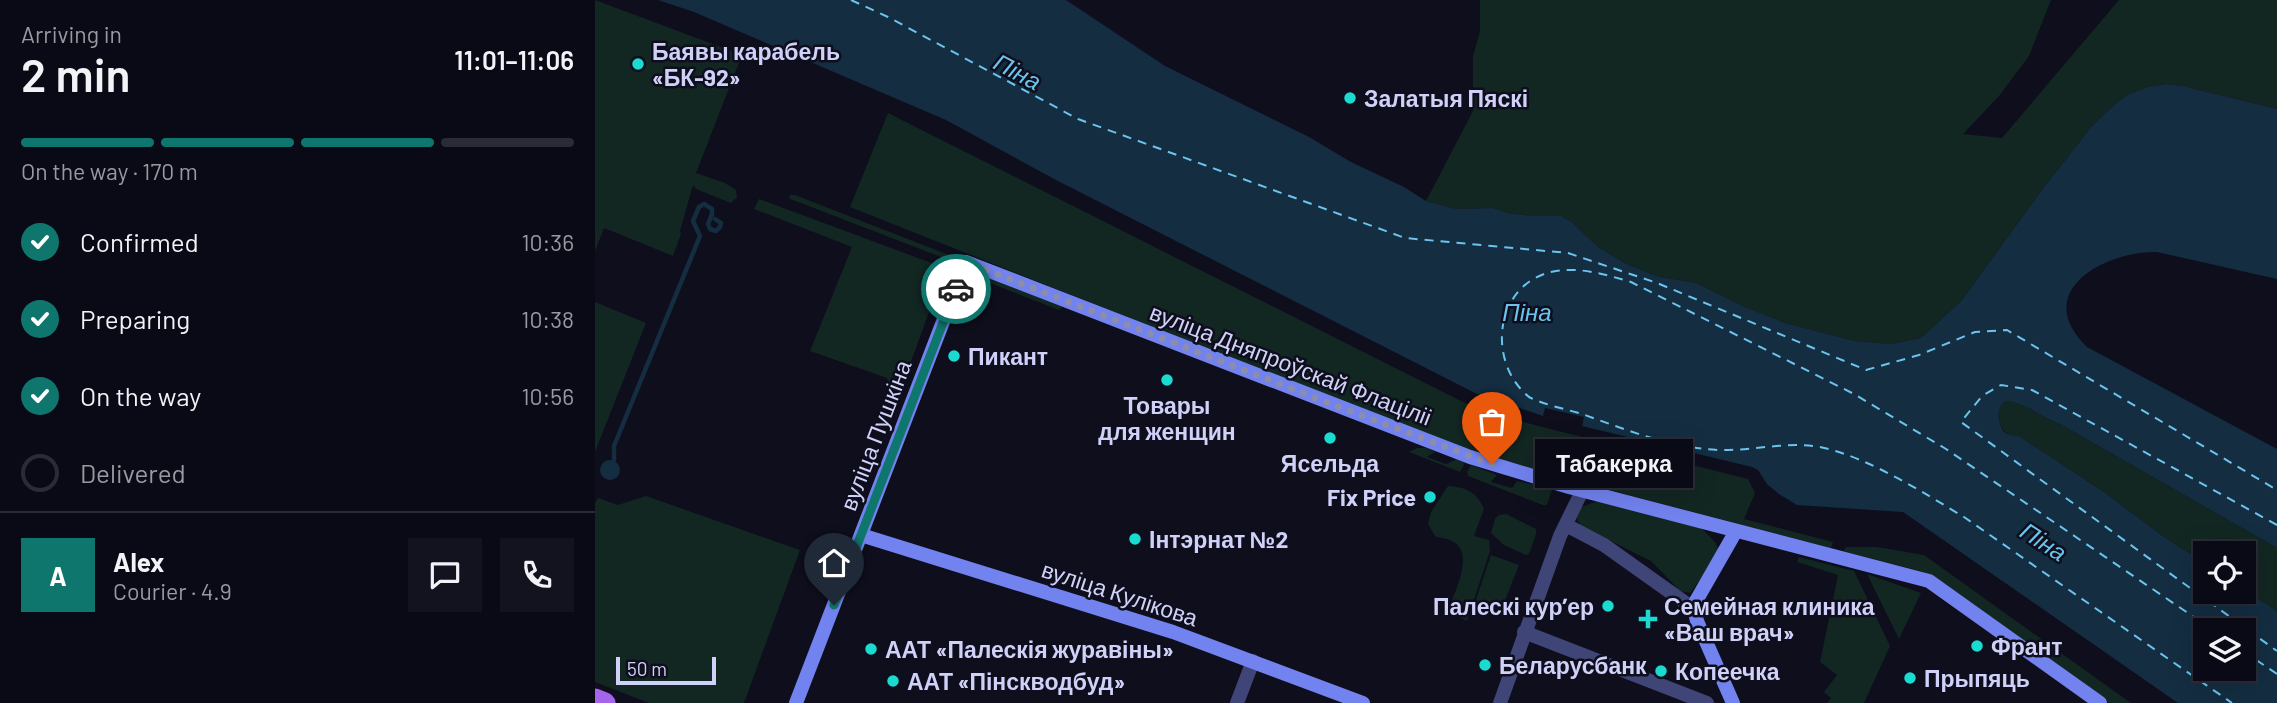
<!DOCTYPE html>
<html lang="en">
<head>
<meta charset="utf-8">
<style>
	:root { --surface:#0a0a16; --page:#13131f; --text:#f1f3f6; --muted:#999aa1; --line:#2a2b35; --accent:#0f766e }
	body { margin:0; font-family:Barlow,sans-serif; background:var(--page); color:var(--text); height:100vh; display:flex; flex-direction:column; font-size:26px; white-space:nowrap }
	* { box-sizing:border-box; margin:0 }
	p { font-size:23px; color:var(--muted) }
	.icon { flex:none; width:38px; height:38px; fill:none; stroke:currentColor; stroke-width:2; stroke-linecap:round; stroke-linejoin:round }
	.map { position:relative; flex:1; overflow:hidden }
	.side { display:flex; flex-direction:column; background:var(--surface); width:595px }
	.side>* { flex:none }
	.controls { position:absolute; left:1598px; top:541px; display:grid; gap:14px }
	.controls a { display:grid; place-items:center; width:63px; height:63px; border-radius:0px; background:var(--surface); box-shadow:0 7px 28px #0002,0 0 0 2px var(--line); font-size:35px }
	.scale { position:absolute; left:21px; bottom:18px; width:100px; box-sizing:border-box; padding-left:7px; border:4px solid #d0d1f9; border-top:0; font-size:19px; line-height:24px; white-space:nowrap; color:#d0d1f9; -webkit-text-stroke:5px #0e0e1d; paint-order:stroke }
	.pin { position:absolute; display:grid; place-items:center; width:60px; height:60px; color:#fff; margin:-72px -30px; border-radius:50% 50% 50% 0; rotate:-45deg; box-shadow:0 0 7px #0007 }
	.pin .icon { rotate:45deg }
	.courier { position:absolute; display:grid; place-items:center; width:70px; height:70px; margin:-35px; border:5px solid #0f766e; border-radius:50%; background:#fff; color:#222; box-shadow:0 2px 9px #0007 }
	.bubble { position:absolute; height:49px; border-radius:0px; background:var(--surface); box-shadow:0 7px 28px #0002,0 0 0 2px var(--line); font-size:23px; font-weight:600; line-height:49px; text-align:center }
	.head em { font-style:normal; font-weight:600 }
	.head div { display:flex; flex-direction:column-reverse }
	.head { display:flex; align-items:center; justify-content:space-between; height:119px; padding:0 21px }
	h1 { font-size:46px; font-weight:600; line-height:52px }
	.bar { display:grid; grid-template-columns:repeat(4,1fr); gap:10px 7px; align-content:center; height:84px; padding:0 21px }
	.bar i { height:9px; border-radius:5px; background:var(--line) }
	.bar .current { background:var(--accent) }
	.bar p { grid-column:span 4 }
	.line { display:flex; align-items:center; gap:18px; padding:0 21px; border-top:2px solid var(--line) }
	.line div { flex:1 }
	.round { display:grid; place-items:center; flex:none; width:74px; height:74px; border-radius:0px; background:var(--page) }
	ol { padding:0 21px; list-style:none }
	li { display:flex; align-items:center; gap:21px; height:77px }
	li p { margin-inline-start:auto }
	li .icon { padding:7px; border-radius:50%; background:var(--accent); color:#fff; stroke-width:4 }
	li:last-child { color:var(--muted) }
	li i { width:38px; height:38px; border:4px solid var(--line); border-radius:50% }
	main { display:flex; flex:1; min-height:0 }
	.map>svg:first-child { display:block }
	.green { fill:#122622 }
	.water { fill:#142d41; fill-rule:evenodd }
	.lines { fill:none; stroke-linecap:round; stroke-linejoin:round }
	.stream { stroke:#142d41; stroke-width:4.5 }
	.ferry { stroke:#6ac4ed; stroke-width:2; stroke-dasharray:9 7; stroke-linecap:butt }
	.street { stroke:#3f4576; stroke-width:14 }
	.secondary { stroke:#7282ee; stroke-width:14 }
	.primary { stroke:#a564ec; stroke-width:21 }
	.done { stroke:#8c8dac; stroke-width:7; stroke-dasharray:0 12.6 }
	.route { stroke:#0f766e; stroke-width:9 }
	.poi-dot { fill:#1bdad0; stroke:#0e0e1d; stroke-width:2.5 }
	.labels { text-anchor:middle; dominant-baseline:central; stroke-width:5; stroke-linejoin:round; paint-order:stroke }
	.poi-label { font-size:23px; font-weight:bold; fill:#d0d1f9; stroke:#0e0e1d; text-anchor:start }
	.street-label { font-size:23px; fill:#d0d1f9; stroke:#0e0e1d }
	.water-label { font-size:24px; font-style:italic; fill:#6ac4ed; stroke:#0e0e1d }
</style>
</head>
<body>
<main>
<section class="side">
<div class="head"><div><h1>2 min</h1><p>Arriving in</p></div><em>11:01–11:06</em></div>
<div class="bar"><i class="current"></i><i class="current"></i><i class="current"></i><i></i><p>On the way · 170 m</p></div>
<ol>
<li><svg class="icon" aria-label="check" viewBox="0 0 24 24"><path d="M5 12l5 5 9-10"/></svg>Confirmed<p>10:36</p></li>
<li><svg class="icon" aria-label="check" viewBox="0 0 24 24"><path d="M5 12l5 5 9-10"/></svg>Preparing<p>10:38</p></li>
<li><svg class="icon" aria-label="check" viewBox="0 0 24 24"><path d="M5 12l5 5 9-10"/></svg>On the way<p>10:56</p></li>
<li><i></i>Delivered</li>
</ol>
<div class="line" style="height:126px"><b class="round" style="background:var(--accent);color:#fff">A</b><div><b>Alex</b><p>Courier · 4.9</p></div><a class="round"><svg class="icon" aria-label="chat" viewBox="0 0 24 24"><path d="M4 5h16v11H9l-5 4z"/></svg></a><a class="round"><svg class="icon" aria-label="phone" viewBox="0 0 24 24"><path d="M5 4h4l2 5-3 2q2 4 5 5l2-3 5 2v4C11 20 4 13 5 4z"/></svg></a></div>
</section>
<div class="map">
<svg width="1682" height="703" viewBox="0 0 1682 703">
	<rect width="100%" height="100%" fill="#0e0e1d"/>
	<path class="green" d="M0,0L147,55L101,173L130,183L141,190L142,197L136,203L101,189L98,185L85,231L86,234L78,256L9,228L0,251Z
		M885,0H1456L1434,56L1404,96L1368,134L1407,138L1524,0H1682V109L1588,86L1570,84L1553,87L1519,105L1496,127L1446,191L1367,300L1326,338L1296,344L1260,341L1190,323L1148,306L1101,283L1061,276L1032,264L1003,247L977,222L966,216H937L913,213L898,208L862,209L831,201L878,111V56L885,31Z
		M293,113L888,412L1153,479L1160,493L1149,519L1238,542L1236,548L877,454L255,207Z
		M195,195H200L354,255V258L351,259L198,200L194,198Z
		M164,199L350,268L293,425L284,420L295,389L292,378L215,351L257,247L159,209Z
		M388,275L467,307L464,310L387,280Z
		M0,302L51,323L0,452Z
		M1411,401C1431,403 1446,417 1465,424L1682,548V611L1649,589L1648,553H1610V563L1572,539L1509,492L1424,436L1415,435L1408,430C1403,418 1400,410 1411,401Z
		M822,448H831L840,452L832,457L851,464L862,459L870,463L865,472L814,452Z
		M876,465L902,475L896,482L917,488L922,481L957,489L952,505H948L873,476L872,472Z
		M853,486C871,487 882,492 889,509L879,536L894,540L895,551L872,621L852,612C859,593 881,553 857,541C852,538 845,538 840,536L833,524L836,512Z
		M51,496L205,550L149,703H54L0,682V503L3,498L23,505Z
		M1005,500L1106,528L1120,542L1125,553L1095,593L1085,591L1056,561L987,527L981,518L986,507Z
		M911,514L941,529V534L934,554L931,555L909,545L896,533L900,519L904,515Z
		M1251,547H1282L1329,555L1536,703H1514L1329,572L1248,551Z
		M896,555L924,565L905,613L880,603Z
		M1204,557L1259,571L1295,646L1269,703H1232L1236,698L1229,692L1242,675L1225,662L1243,575L1202,562Z
		M1272,574L1326,593L1304,639Z"/>
	<path class="water" d="M63,0H471L570,66L714,137L756,162L809,187L831,201L862,209L898,208L913,213L937,216H966L977,222L1003,247L1032,264L1061,276L1101,283L1148,306L1190,323L1260,341L1296,344L1326,338L1367,300L1446,191L1496,127L1519,105L1533,95L1553,87L1571,84L1588,86L1682,109V279L1562,252C1509,251 1435,292 1492,347L1682,449V548L1465,424C1446,417 1431,403 1411,401C1400,410 1403,419 1408,431L1415,435L1424,436L1509,492L1572,539L1610,563V592H1648L1649,589L1682,611V703H1583L1308,512L1202,505L1184,494L1172,484L1163,470L1157,467L987,426L989,417L950,408L948,416L880,393L461,180L351,120L99,12ZM1648,630V668H1610V630Z
		M5 470a10 10 0 1 1 20 0a10 10 0 1 1-20 0Z"/>
	<g class="lines">
		<path class="stream" d="M19,460V446L105,236L98,221L104,207L109,204L117,209V214L113,224L115,229L121,231L125,227L126,223L120,219"/>
		<path class="ferry" d="M256,0L293,17L483,119L810,238L973,253L1062,283L1271,370L1324,355L1380,332L1412,330L1682,490
			M1682,525L1437,390L1406,385L1387,396L1366,422L1682,651
			M1618,630L1351,449L1259,394L1036,282C1012,275 987,267 961,271C900,281 890,361 934,397C952,406 972,409 990,415C1034,431 1077,448 1124,450C1158,451 1191,441 1225,447C1273,457 1327,492 1369,517L1637,703
			M1648,651L1682,674"/>
		<path class="street" d="M971,525L1009,545L1099,609
			M929,632L1112,703
			M642,703L658,661
			M905,703L965,536L987,491"/>
		<path class="secondary" d="M266,535L578,632L768,703
			M201,703L371,262L875,457L974,487L1334,581L1505,703
			M1138,703L1102,621L1099,609L1101,601L1141,531"/>
		<path class="primary" d="M0,699L10,703"/>
	</g>
	<g class="lines">
		<path class="done" d="M361,289L371,262L739,405L897,464"/>
		<path class="route" d="M239,605L361,289"/>
	</g>
	<g class="poi-dot">
		<circle cx="43" cy="64" r="7"/>
		<circle cx="755" cy="98" r="7"/>
		<circle cx="359" cy="356" r="7"/>
		<circle cx="572" cy="380" r="7"/>
		<circle cx="735" cy="438" r="7"/>
		<circle cx="835" cy="497" r="7"/>
		<circle cx="540" cy="539" r="7"/>
		<circle cx="1013" cy="606" r="7"/>
		<path d="M1049.5 608.5h7v7h7v7h-7v7h-7v-7h-7v-7h7z"/>
		<circle cx="1382" cy="646" r="7"/>
		<circle cx="276" cy="649" r="7"/>
		<circle cx="890" cy="665" r="7"/>
		<circle cx="1066" cy="671" r="7"/>
		<circle cx="1315" cy="678" r="7"/>
		<circle cx="298" cy="681" r="7"/>
	</g>
	<g class="labels">
		<g class="poi-label">
			<text x="57" y="51">Баявы карабель<tspan x="57" dy="26">«БК-92»</tspan></text>
			<text x="769" y="98">Залатыя Пяскі</text>
			<text x="373" y="356">Пикант</text>
			<text x="572" y="405" text-anchor="middle">Товары<tspan x="572" dy="26">для женщин</tspan></text>
			<text x="735" y="463" text-anchor="middle">Ясельда</text>
			<text x="821" y="497" text-anchor="end">Fix Price</text>
			<text x="554" y="539">Інтэрнат №2</text>
			<text x="999" y="606" text-anchor="end">Палескі курʼер</text>
			<text x="1069" y="606">Семейная клиника<tspan x="1069" dy="26">«Ваш врач»</tspan></text>
			<text x="1396" y="646">Франт</text>
			<text x="290" y="649">ААТ «Палескія журавіны»</text>
			<text x="904" y="665">Беларусбанк</text>
			<text x="1080" y="671">Копеечка</text>
			<text x="1329" y="678">Прыпяць</text>
			<text x="312" y="681">ААТ «Пінскводбуд»</text>
		</g>
		<g class="street-label">
			<text transform="translate(696 364) rotate(21)">вуліца Дняпроўскай Флаціліі</text>
			<text transform="translate(280 435) rotate(-69)">вуліца Пушкіна</text>
			<text transform="translate(525 593) rotate(18)">вуліца Кулікова</text>
		</g>
		<g class="water-label">
			<text transform="translate(423 71) rotate(28)">Піна</text>
			<text x="932" y="311">Піна</text>
			<text transform="translate(1449 541) rotate(33)">Піна</text>
		</g>
	</g>
</svg>
<div class="controls">
<a><svg class="icon" aria-label="locate" viewBox="0 0 24 24"><circle cx="12" cy="12" r="6"/><path d="M12 2v4M12 18v4M2 12h4M18 12h4"/></svg></a>
<a><svg class="icon" aria-label="layers" viewBox="0 0 24 24"><path d="M12 4l9 5-9 5-9-5zM3 14l9 5 9-5"/></svg></a>
</div>
<div class="scale">50 m</div>
<div class="pin" style="left:897px;top:464px;background:#ea580c"><svg class="icon" aria-label="bag" viewBox="0 0 24 24"><path d="M5 8h14l-1 12H6zM9 8a3 3 0 0 1 6 0"/></svg></div>
<div class="pin" style="left:239px;top:605px;background:#1f2937"><svg class="icon" aria-label="home" viewBox="0 0 24 24"><path d="M3 11l9-7 9 7M6 9v11h12V9"/></svg></div>
<div class="courier" style="left:361px;top:289px"><svg class="icon" aria-label="car" viewBox="0 0 24 24"><path d="M5 17H2v-5l4-1 3-4h7l3 4 3 1v5h-3M9 17h6M6 11h13"/><circle cx="7" cy="17" r="2"/><circle cx="17" cy="17" r="2"/></svg></div>
<div class="bubble" style="left:940px;top:439px;width:158px">Табакерка</div>
</div>
</main>
</body>
</html>
